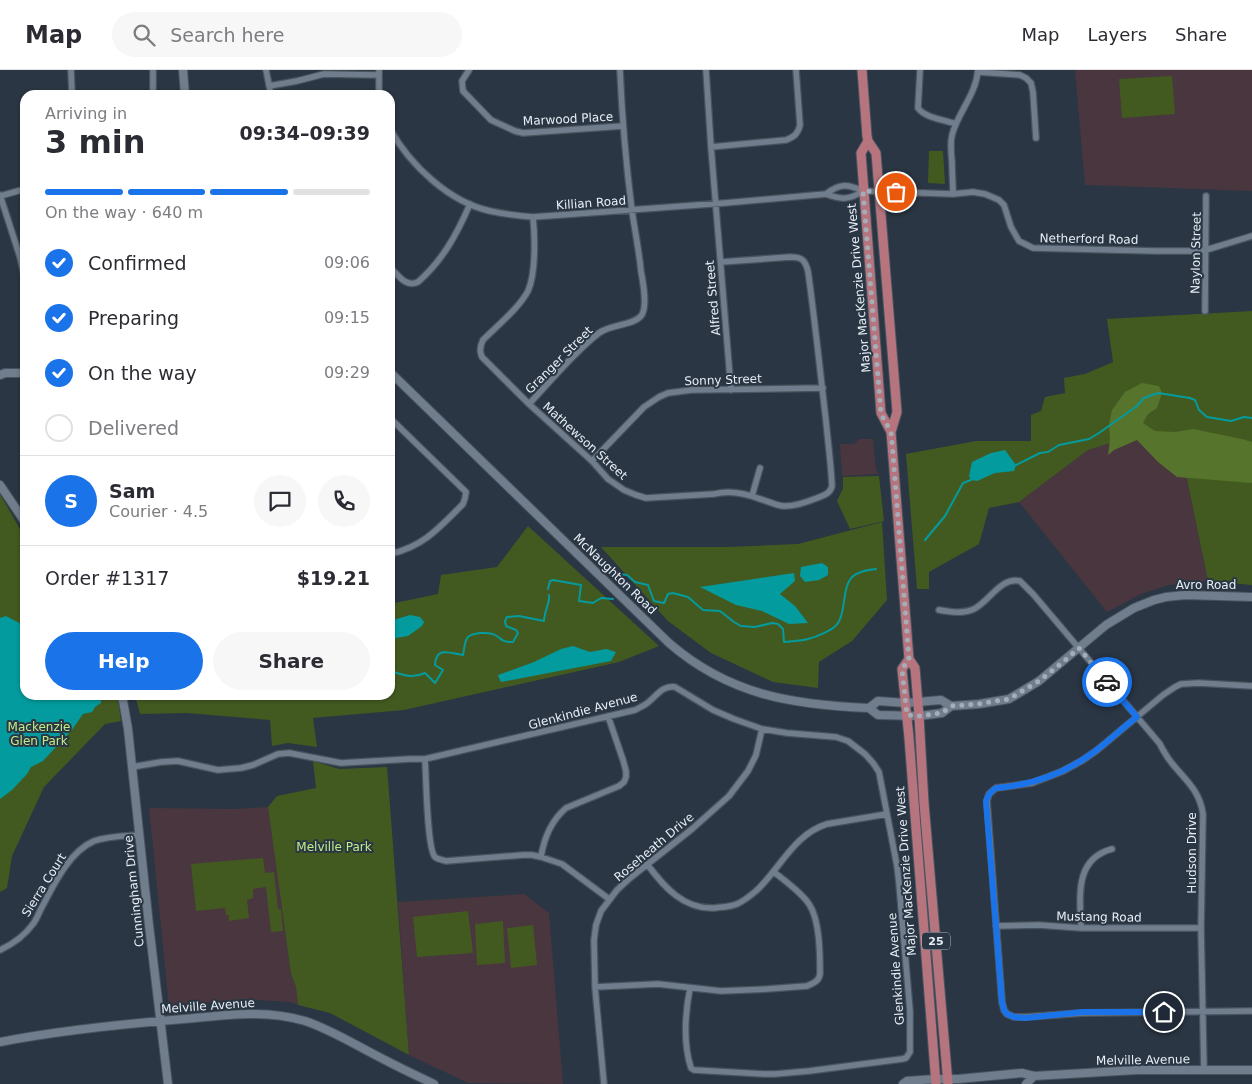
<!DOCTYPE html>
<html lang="en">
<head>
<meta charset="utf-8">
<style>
	:root { --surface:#fff; --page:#f7f7f7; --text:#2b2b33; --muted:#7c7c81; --line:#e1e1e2; --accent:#1a73e8 }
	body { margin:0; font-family:"DejaVu Sans",sans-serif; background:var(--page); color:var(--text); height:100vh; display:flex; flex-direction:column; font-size:19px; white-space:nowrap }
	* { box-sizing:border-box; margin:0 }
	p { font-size:16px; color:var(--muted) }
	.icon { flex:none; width:28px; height:28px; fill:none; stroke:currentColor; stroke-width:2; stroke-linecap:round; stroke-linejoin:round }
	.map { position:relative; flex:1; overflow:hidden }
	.details { position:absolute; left:20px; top:20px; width:375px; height:610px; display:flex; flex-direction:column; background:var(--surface); border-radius:15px; box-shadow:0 1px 4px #0004 }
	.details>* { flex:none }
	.pin { position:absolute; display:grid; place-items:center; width:42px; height:42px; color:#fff; margin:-21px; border:2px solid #fff; border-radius:50%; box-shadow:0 1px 5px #0007 }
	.courier { position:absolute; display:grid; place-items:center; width:50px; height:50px; margin:-25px; border:4px solid #1a73e8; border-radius:50%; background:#fff; color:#222; box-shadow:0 1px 6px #0007 }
	.overview em { font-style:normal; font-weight:700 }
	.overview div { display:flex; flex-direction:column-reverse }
	.overview { display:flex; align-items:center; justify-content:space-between; height:85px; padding:0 25px }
	h1 { font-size:32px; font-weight:700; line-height:38px }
	.bar { display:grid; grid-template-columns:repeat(4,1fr); gap:8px 5px; align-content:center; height:60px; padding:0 25px }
	.bar i { height:6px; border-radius:4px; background:var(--line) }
	.bar .active { background:var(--accent) }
	.bar p { grid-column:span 4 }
	.line { display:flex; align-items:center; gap:12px; padding:0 25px; border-top:1px solid var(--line) }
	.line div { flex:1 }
	.round { display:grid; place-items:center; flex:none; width:52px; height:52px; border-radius:26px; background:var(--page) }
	ol { padding:0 25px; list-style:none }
	li { display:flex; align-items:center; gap:15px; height:55px }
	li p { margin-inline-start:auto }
	li .icon { padding:5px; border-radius:50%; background:var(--accent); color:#fff; stroke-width:4 }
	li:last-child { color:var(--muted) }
	li i { width:28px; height:28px; border:2px solid var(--line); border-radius:50% }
	.action { display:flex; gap:10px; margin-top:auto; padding:10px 25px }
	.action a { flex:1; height:58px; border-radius:30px; background:var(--accent); color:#fff; font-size:20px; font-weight:700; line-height:58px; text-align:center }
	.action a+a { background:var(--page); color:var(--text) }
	header { display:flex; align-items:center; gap:30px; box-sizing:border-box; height:70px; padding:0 25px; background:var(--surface); border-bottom:1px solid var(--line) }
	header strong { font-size:24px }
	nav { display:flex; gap:28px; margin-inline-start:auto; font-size:18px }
	.search { width:350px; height:45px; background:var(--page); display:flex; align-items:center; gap:12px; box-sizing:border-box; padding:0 18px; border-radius:28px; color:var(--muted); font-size:19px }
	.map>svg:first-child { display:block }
	.education { fill:#4a363e }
	.green { fill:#425a20 }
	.forest { fill:#56742b }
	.water { fill:#049b9e }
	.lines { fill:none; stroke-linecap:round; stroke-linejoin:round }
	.stream { stroke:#049b9e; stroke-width:2 }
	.minor-casing { stroke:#49535f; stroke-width:8 }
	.tertiary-casing { stroke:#49535f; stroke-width:10 }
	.primary-casing { stroke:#49535f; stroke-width:11 }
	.minor { stroke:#707d8c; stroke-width:5.5 }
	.tertiary { stroke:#707d8c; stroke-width:8 }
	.primary { stroke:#b6757e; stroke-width:9 }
	.done { stroke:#a5aeb8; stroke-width:5; stroke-dasharray:0 9 }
	.route { stroke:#1a73e8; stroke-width:6 }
	.labels { text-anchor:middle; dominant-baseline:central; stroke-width:4; stroke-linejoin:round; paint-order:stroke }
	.shield { fill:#2a3643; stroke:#aeb7c1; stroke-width:1 }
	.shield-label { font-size:11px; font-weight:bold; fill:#e7eef7 }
	.street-label { font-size:12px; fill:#e7eef7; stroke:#2a3643 }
	.park-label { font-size:12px; fill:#c1ed89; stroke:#2a3643 }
</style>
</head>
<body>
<header>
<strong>Map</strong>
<div class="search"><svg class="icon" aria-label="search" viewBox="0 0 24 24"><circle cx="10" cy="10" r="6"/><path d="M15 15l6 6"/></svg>Search here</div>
<nav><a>Map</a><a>Layers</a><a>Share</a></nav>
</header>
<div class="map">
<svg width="1252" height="1014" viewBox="0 0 1252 1014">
	<rect width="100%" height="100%" fill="#2a3643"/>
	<path class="education" d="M1075,0H1252V121L1085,115Z
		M1141,364L1187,409L1208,511L1168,515L1141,524L1107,542L1019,432L1088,380Z
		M859,369H873L876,400L879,404L842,406L840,374H854Z
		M268,737L291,904L296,917L298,935L290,932L244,929L169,936L149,738L234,739Z
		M524,824L549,843L563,1014L468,1013L409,985L398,832Z"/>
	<path class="green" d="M1172,6L1175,44L1122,48L1119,9Z
		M929,81H943L945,114L928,113Z
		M1252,241V515L1208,511L1187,409L1141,364L1088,380L1019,432L989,438L979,474L929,502V519H917L906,384L976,371H1031V345L1041,341L1045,327L1065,323L1064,308L1085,304L1113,292L1107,249Z
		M879,406L884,451L850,459L837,431L843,418V407Z
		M0,424L25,468V625H117L121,651L105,654L44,717L12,786L7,818L0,822Z
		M882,452L887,530L852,571L819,592L818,618L773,612L711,583L668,551L601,477H728L798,474Z
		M528,456L659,576L619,592L404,640L313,648L317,677L288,673L272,676L270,650L187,643L140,644L135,625H390V534L438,524L441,505L497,497Z
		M313,691L339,699L387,697L409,985L330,943L298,935L296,917L291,904L268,737L277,726L316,718Z
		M263,788L265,803L274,802L278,839H281L283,861L271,862L266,817L253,819V828L247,830L249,848L229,851V845H226L225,838L196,841L191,794Z
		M468,841L473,883L417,887L413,847Z
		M503,851L505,893L477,895L475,854Z
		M533,855L537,895L511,898L507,858Z"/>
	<path class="forest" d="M1142,313L1159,316L1162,323L1157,338L1148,344L1143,353L1155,361L1175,362L1193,359L1242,369L1252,372V413L1177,407L1158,392L1137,370L1114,380L1108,385L1110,370L1109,354L1112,340L1125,322Z"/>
	<path class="water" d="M1005,380L1016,395L1014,401L995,403L977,411L971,410L969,406L972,392L991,383Z
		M822,493L828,497V505L819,510L805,512L800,506L801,497Z
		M794,503L795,511L780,524L795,536L808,553L789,554L762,541L736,535L700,517Z
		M410,545L420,547L424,552L422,556L408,566L390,569V551Z
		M6,546L25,556V625H100L101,633L95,637L92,642L83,644L71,661L43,691L31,697L27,704L12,720L0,729V548Z
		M573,576L590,582L606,579L616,582L611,591L501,612L499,608L498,605L534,592L561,579Z"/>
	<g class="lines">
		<path class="stream" d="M1016,395L1040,383L1048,382L1059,375L1089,369L1099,363L1137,336L1144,328L1158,323L1190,328L1195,330L1199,340L1207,347L1231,351L1244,347L1252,348
			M925,470L945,446L963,413L971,410
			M613,503L627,505L635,512L648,515L654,531L664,533L668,524L673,523L688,527L703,540L720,541L734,552L741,556L755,557L772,553L778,554L783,559L784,572C792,571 800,571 808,569C816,567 834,560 838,553C841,549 842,543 843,538C847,512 846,502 876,499
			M548,519L550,511L553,510L581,515L579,531L593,533L601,528L613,529
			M390,601C404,605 411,609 425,603L435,613L443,600L435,595C436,576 450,583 463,585C466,571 463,565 480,563C485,563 490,562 495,565C504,570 501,572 513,572L518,563L516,560L506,556L505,551L507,547L519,546L544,551C544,542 550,533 549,525"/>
		<defs>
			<path id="minor" d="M71,0L72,25
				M153,0V25
				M266,0L271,25
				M379,0V25
				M469,0L462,11L463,21L491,50L515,61L523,63L623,56
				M706,0L711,77L731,320
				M920,1L918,38C925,48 945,50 956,54
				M978,2L1020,5L1026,8L1031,13L1033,22L1036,68
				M269,16L297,11L324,4L378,5
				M390,59C410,95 449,132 490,141C504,144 519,146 533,147L725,133L826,124C842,130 849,130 863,121
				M711,77L786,70C794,67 798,64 800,55L796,0
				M826,124C840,113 848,114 863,121L953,124L973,122L985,124L999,130L1004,135L1011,157L1019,171L1033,178L1156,181H1191L1206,180L1252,166
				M953,124C953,113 952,103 952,92C951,83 950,74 952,65C958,42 976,25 978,0
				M0,125L20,187L24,205
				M0,126L25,119
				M533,147C535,167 536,203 528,221C519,238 497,256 483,270C480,276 479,281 482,287L529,334L592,391L608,409L624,420L636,425L646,428L714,424C729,420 745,423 760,429C768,431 775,435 783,436C794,437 807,432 817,428C824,425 830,424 832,416C831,394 828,373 826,351C820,301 815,251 808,201C805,190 802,187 790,187L721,192
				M390,197C398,205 406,218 418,212C443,190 457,164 470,134
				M1205,241L1206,126
				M529,334C551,311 574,282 599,263C611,254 632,256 641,246C648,238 643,212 641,201C639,181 635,161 632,141C626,94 622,47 620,0
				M390,348L466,422L465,428L463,434C439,458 424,476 390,484
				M592,391L644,337L659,327L668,323L676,322L691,320L823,318
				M752,426L760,398
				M939,540C951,542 963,544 974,539C990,531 1000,507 1020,511L1033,524L1160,674C1162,679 1165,683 1168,688C1182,708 1199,717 1203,744L1201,858L1204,1001
				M1252,616L1199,613L1181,614L1175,617L1163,625L1096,681L1083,690L1063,701L1032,713L996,718L989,724L987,731L1002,932L1004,940L1007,944L1014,947H1025L1083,943L1252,941
				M425,689C426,704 427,779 435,787C437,789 442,790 446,791L523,785H532L541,787L562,794L609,829
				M132,697L161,692L178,691L218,700L229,699L241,698L253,695L278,684L289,683L341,693L410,689H425L635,640C639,638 643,636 646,634C656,627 662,615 675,617L713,640L734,649L762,659L787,663L836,667L848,671L865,684L873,693L879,702L897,796L899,813L910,941V982L906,988L902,989L809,1001L775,1004H764L694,1000L691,998C683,973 685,944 690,918
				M541,787C544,768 552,750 566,738L619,716L624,712L626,707V701L623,690L608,646
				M647,794C664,817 684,840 715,838C722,837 730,837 737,834C744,831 750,826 756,821C780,799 794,764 827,754L887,744
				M996,856L1039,855L1081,858H1201
				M1081,858C1080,827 1074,789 1112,779
				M0,880C13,874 25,865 33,854C37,849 39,842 42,837C54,814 69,782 94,771C108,766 125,766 139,765
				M595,917L658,914L721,921L767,919L807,916C814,913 819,911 820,904C820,885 820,850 809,834C801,822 785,811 774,802
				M604,1014L595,917L594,870L596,855L601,841L617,820L630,808L692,759L729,726L748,701L756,685L762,659"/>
			<path id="tertiary" d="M183,0L185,25
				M390,302L669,573C729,625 793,635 869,638L878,645L919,646L942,643L951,636
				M0,305L5,303H25
				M0,415L25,452
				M122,625L128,659L149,855L168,1014
				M869,638L878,631L906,633L941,630L951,636L979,634L1009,629L1039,611L1106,555L1134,538L1154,530L1166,527L1185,525L1252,527
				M0,972C61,960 123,954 184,949C225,945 265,939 305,951C332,960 357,976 383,989C400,998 417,1006 434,1014
				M903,1014L907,1011L935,1009H958L1022,1003L1034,1006L1137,1000H1252
				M1026,1014L1034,1006"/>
			<path id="primary" d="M862,0L867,66L868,71L876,83L897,342L891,362L909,589L915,598L919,646L924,733L948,1014
				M868,71L861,83L881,343L891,362
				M909,589L902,599L909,668L936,1014"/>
		</defs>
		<use href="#minor" class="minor-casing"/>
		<use href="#tertiary" class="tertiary-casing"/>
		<use href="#primary" class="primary-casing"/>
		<use href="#minor" class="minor"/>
		<use href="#tertiary" class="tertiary"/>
		<use href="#primary" class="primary"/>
	</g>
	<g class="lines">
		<path class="done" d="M896,122L863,121L881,344L891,362L892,372L909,589L902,599L907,645L919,646L942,643L951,636L978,634L1009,629L1039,611L1063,592L1079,578L1107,612"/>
		<path class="route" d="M1107,612L1137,647C1122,658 1109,671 1094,682C1064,704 1033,715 996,718C991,721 988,725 986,731L1002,932L1004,940L1007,944L1014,947L1025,948L1083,942H1164"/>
	</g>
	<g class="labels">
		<rect class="shield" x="922" y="862.5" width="28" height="17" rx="4"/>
		<g class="shield-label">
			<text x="936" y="871">25</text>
		</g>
		<g class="street-label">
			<text transform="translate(568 49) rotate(-3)">Marwood Place</text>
			<text transform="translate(591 133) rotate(-4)">Killian Road</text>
			<text transform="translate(1089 169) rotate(1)">Netherford Road</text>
			<text transform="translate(1196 183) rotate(-89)">Naylon Street</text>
			<text transform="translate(859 218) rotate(-95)">Major MacKenzie Drive West</text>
			<text transform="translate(713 228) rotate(-95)">Alfred Street</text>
			<text transform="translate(559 290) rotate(-45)">Granger Street</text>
			<text transform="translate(723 310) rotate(-2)">Sonny Street</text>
			<text transform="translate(585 371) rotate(42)">Mathewson Street</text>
			<text transform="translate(615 504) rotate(44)">McNaughton Road</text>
			<text x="1206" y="515">Avro Road</text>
			<text transform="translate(583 641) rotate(-15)">Glenkindie Avenue</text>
			<text transform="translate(654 777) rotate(-40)">Roseheath Drive</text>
			<text transform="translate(1192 783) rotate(-90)">Hudson Drive</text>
			<text transform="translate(906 801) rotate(-94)">Major MacKenzie Drive West</text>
			<text transform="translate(44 815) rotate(-58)">Sierra Court</text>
			<text transform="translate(134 821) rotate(-96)">Cunningham Drive</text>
			<text transform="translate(1099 847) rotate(1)">Mustang Road</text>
			<text transform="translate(896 899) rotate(-94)">Glenkindie Avenue</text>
			<text transform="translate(208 936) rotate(-4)">Melville Avenue</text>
			<text transform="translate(1143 990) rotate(-1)">Melville Avenue</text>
		</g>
		<g class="park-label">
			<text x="39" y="657">Mackenzie<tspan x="39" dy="14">Glen Park</tspan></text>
			<text x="334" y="777">Melville Park</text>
		</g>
	</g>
</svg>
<div class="pin" style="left:896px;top:122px;background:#ea580c"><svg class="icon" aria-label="bag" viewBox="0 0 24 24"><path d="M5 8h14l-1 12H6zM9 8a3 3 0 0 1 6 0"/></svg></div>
<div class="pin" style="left:1164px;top:942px;background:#1f2937"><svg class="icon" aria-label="home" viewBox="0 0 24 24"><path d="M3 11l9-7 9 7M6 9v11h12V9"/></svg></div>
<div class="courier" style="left:1107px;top:612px"><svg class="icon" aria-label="car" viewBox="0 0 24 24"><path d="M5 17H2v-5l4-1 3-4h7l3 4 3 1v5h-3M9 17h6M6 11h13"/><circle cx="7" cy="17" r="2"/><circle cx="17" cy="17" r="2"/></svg></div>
<section class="details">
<div class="overview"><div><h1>3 min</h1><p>Arriving in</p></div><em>09:34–09:39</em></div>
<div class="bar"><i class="active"></i><i class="active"></i><i class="active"></i><i></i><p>On the way · 640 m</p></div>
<ol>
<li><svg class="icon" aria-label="check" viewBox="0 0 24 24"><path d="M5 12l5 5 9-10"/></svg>Confirmed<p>09:06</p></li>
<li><svg class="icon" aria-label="check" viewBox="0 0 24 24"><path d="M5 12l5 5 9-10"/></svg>Preparing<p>09:15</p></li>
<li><svg class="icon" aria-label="check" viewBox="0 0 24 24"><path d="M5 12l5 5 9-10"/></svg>On the way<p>09:29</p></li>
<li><i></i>Delivered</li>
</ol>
<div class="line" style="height:90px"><b class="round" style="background:var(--accent);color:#fff">S</b><div><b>Sam</b><p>Courier · 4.5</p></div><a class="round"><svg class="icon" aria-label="chat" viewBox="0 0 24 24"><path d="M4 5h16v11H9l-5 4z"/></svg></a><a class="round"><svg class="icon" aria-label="phone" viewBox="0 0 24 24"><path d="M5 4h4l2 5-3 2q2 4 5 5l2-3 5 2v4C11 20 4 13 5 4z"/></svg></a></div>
<div class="line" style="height:65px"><div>Order #1317</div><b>$19.21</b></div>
<div class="action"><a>Help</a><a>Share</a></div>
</section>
</div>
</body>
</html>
